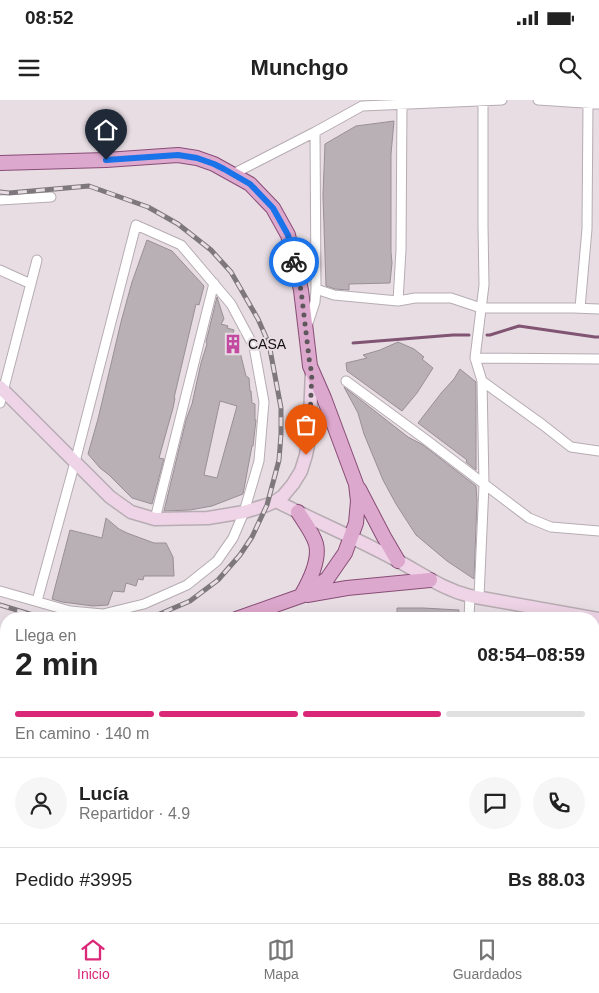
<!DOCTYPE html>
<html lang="es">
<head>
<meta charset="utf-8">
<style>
	:root { --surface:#fff; --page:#f6f6f6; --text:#222; --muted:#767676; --line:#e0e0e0; --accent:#db2777 }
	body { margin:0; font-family:Arial,sans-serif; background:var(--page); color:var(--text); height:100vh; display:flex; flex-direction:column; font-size:19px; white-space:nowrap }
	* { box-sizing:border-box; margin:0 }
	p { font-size:16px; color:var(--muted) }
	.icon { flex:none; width:28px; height:28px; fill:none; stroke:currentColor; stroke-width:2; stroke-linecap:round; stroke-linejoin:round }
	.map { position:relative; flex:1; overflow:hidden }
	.side { position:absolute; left:0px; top:512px; width:600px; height:311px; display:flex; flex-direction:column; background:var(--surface); border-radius:20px 20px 0 0; box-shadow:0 5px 20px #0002 }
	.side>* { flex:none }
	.pin { position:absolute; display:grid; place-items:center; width:42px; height:42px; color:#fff; margin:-51px -21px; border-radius:50% 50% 50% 0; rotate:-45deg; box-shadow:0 0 5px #0007 }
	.pin .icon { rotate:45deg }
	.courier { position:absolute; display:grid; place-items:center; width:50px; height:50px; margin:-25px; border:4px solid #1a73e8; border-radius:50%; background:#fff; color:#222; box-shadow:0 1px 6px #0007 }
	.headline em { font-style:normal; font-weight:600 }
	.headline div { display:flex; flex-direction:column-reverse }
	.headline { display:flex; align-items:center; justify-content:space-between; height:85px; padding:0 15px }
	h1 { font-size:32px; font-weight:600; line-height:38px }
	.bar { display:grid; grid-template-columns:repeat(4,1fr); gap:8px 5px; align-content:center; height:60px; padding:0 15px }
	.bar i { height:6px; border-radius:4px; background:var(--line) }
	.bar .on { background:var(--accent) }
	.bar p { grid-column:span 4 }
	.line { display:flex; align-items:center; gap:12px; padding:0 15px; border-top:1px solid var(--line) }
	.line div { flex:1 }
	.round { display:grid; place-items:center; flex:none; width:52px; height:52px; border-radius:26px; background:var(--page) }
	.status { display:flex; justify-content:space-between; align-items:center; height:35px; padding:0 25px; background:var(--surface); direction:ltr }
	.status svg { height:14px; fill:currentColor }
	header { display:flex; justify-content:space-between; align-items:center; height:65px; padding:0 15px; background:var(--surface); font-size:22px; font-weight:600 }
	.menu { display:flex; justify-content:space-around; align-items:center; height:70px; border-top:1px solid var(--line); background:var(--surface); font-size:14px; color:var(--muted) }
	.menu a { display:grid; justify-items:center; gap:2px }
	.menu .on { color:var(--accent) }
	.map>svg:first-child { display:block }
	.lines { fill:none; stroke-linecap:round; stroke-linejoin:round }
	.stream { stroke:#805472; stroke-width:3 }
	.building { fill:#b9b0b5; stroke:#999096; fill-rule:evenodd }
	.street-casing { stroke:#b6acb2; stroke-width:11 }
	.secondary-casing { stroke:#b6acb2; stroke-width:15 }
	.primary-casing { stroke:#884d76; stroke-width:16 }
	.street { stroke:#fff; stroke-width:9 }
	.secondary { stroke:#eed4e6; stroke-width:12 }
	.primary { stroke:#dda8cd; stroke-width:14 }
	.rail-casing { stroke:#7e787c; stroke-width:5 }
	.rail { stroke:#e7dde3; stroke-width:3; stroke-dasharray:9; stroke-linecap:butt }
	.done { stroke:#5e585c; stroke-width:5; stroke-dasharray:0 9 }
	.route { stroke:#1a73e8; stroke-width:6 }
	.labels { text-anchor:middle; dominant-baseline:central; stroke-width:4; stroke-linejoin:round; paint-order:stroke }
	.poi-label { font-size:14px; fill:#141113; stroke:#e7dde3; text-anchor:start }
</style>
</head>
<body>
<div class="status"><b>08:52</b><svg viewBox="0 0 49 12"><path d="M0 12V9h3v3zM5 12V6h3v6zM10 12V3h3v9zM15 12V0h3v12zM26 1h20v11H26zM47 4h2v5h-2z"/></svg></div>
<header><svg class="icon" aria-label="menu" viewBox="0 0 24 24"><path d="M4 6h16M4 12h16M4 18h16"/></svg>Munchgo<svg class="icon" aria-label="search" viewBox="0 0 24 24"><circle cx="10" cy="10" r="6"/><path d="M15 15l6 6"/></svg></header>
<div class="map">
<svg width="599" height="823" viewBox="0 0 599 823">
	<rect width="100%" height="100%" fill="#e7dde3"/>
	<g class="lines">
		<path class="stream" d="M487,235H490L519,226L595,237H599
			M353,243L453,235H469
			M0,700L6,702
			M519,818L524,823"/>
	</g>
	<path class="building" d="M394,21L391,54V152L392,163L390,183L349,184V190L335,189L326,186L323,95L325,44L356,26Z
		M147,140L172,151L204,186L199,205L196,204L174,298H175L173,308L159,358L164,359L152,404L132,398L109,375L100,368L88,354L98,319L121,222L132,182Z
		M217,197L224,219L221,224L228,226L227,228L234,230L232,238L238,240L236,250L240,252L246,276L249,278L250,291H251L252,303L255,304V320H256L253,346H252L243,394L212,406L190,410L164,411L186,320L192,304L201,263L207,244L206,242ZM220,301L237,306L217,378L204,375Z
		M398,242L414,249L424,257L422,259L433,268L417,293L402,311L347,271L346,263L367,258L363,255L380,250Z
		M460,269L476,282V370L466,362L467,360L418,323L442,292L454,279Z
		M344,287L408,337L423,345L476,386L477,401L474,479L447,461L416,435L396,404L383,380L364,334L358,313Z
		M106,418L119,429L127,433L154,443H166L173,457L174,476H144L143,480L138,479L136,486L126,483L124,492L113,491L108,505L93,506L62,502L52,499L70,430L102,438Z
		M397,508H423L459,510L458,519H397Z"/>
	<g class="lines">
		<defs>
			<path id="street" d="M538,0L599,4
				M483,1V126L484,185L475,258L482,281L543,325L571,347L599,351
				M233,74L315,32L362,6L502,0
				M0,100L51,97
				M0,170L31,184
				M316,189L334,195L398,201L415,198H451L481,208H573L599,209
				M398,201L401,150L402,4
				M580,208L587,129L588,4
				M307,226L315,202L316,189L315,32
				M475,258L599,259
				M346,281L425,339L529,418L551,427L599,431
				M0,303L37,160
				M155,419L214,183
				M0,491L70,511L103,514L144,504L187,485L217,461L233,438L244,412L259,361L264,302L254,247L231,204L181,145L136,125L75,362L37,501
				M479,497L484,385L482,281
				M469,519L470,496
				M594,617L599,618
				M594,697H599
				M594,782H599
				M364,818L370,823"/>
			<path id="secondary" d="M0,287L110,397L131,412L155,419L208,418L244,412L267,405L276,401L283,396L293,384L301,371L306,355L309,339L312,271
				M276,401C317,422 358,439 398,461C423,474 442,489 470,496L599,519"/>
			<path id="primary" d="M0,63L106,60L178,55L197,58L214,64L250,84L273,108L288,135L301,190L310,266L324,298L356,384L358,401L356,423L345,453L327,479L301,496L236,519
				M359,389L384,437L398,461
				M298,412C304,422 313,433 316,444C320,460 310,480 302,494
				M307,495L347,488L430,480
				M0,571L6,570
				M0,783L6,787
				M60,818L69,823"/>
		</defs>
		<use href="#street" class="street-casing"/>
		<use href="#secondary" class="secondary-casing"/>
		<use href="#primary" class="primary-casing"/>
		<use href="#street" class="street"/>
		<use href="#secondary" class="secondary"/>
		<use href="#primary" class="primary"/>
		<defs>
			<path id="rail" d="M0,92L9,93L89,86L148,107L178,124L211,150L231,172L258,219L269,244L281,308V334L279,360L267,405L252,437L240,455L218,480L190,501L148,519
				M0,505L46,519"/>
		</defs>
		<use href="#rail" class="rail-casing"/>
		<use href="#rail" class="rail"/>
	</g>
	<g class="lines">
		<path class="done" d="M294,162L301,190L310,266L312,272L309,339L306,355"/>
		<path class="route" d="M106,60L178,55L197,58L214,64L224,69L250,84L273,108L288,135L294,162"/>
	</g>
	<defs>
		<symbol id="building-bare" viewBox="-9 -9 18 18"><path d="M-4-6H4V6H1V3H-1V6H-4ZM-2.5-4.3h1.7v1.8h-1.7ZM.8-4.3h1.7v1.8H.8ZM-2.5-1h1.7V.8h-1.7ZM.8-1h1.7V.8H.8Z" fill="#c24aa0" stroke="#e7dde3" stroke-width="2.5" paint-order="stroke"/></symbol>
	</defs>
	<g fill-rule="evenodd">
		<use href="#building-bare" x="219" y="230" width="28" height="28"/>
	</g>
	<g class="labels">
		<g class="poi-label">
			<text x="248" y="244">CASA</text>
		</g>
	</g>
</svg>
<div class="pin" style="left:306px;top:355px;background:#ea580c"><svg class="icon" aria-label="bag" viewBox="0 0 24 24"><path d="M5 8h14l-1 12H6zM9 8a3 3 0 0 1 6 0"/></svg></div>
<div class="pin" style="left:106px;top:60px;background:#1f2937"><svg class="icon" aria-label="home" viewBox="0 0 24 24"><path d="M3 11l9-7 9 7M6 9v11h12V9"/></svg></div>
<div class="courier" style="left:294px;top:162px"><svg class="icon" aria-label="bike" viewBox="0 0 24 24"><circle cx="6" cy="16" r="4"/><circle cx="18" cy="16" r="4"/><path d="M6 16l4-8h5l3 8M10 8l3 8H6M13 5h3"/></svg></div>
<section class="side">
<div class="headline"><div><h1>2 min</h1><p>Llega en</p></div><em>08:54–08:59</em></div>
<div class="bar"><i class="on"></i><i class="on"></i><i class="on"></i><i></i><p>En camino · 140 m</p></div>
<div class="line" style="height:90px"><a class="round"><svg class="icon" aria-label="person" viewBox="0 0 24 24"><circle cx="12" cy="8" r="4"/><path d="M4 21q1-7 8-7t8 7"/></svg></a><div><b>Lucía</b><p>Repartidor · 4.9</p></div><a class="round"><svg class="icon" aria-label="chat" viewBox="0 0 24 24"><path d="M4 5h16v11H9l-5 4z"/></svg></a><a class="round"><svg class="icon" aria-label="phone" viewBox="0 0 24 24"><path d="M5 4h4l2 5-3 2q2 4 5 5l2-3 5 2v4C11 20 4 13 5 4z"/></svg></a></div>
<div class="line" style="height:65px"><div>Pedido #3995</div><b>Bs 88.03</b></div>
</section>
</div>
<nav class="menu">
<a class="on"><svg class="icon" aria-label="home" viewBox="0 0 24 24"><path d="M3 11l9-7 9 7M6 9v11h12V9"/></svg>Inicio</a>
<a><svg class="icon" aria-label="map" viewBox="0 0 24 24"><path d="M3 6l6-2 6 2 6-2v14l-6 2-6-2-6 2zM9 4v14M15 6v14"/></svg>Mapa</a>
<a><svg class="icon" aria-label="saved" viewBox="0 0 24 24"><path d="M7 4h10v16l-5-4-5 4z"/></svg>Guardados</a>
</nav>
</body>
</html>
